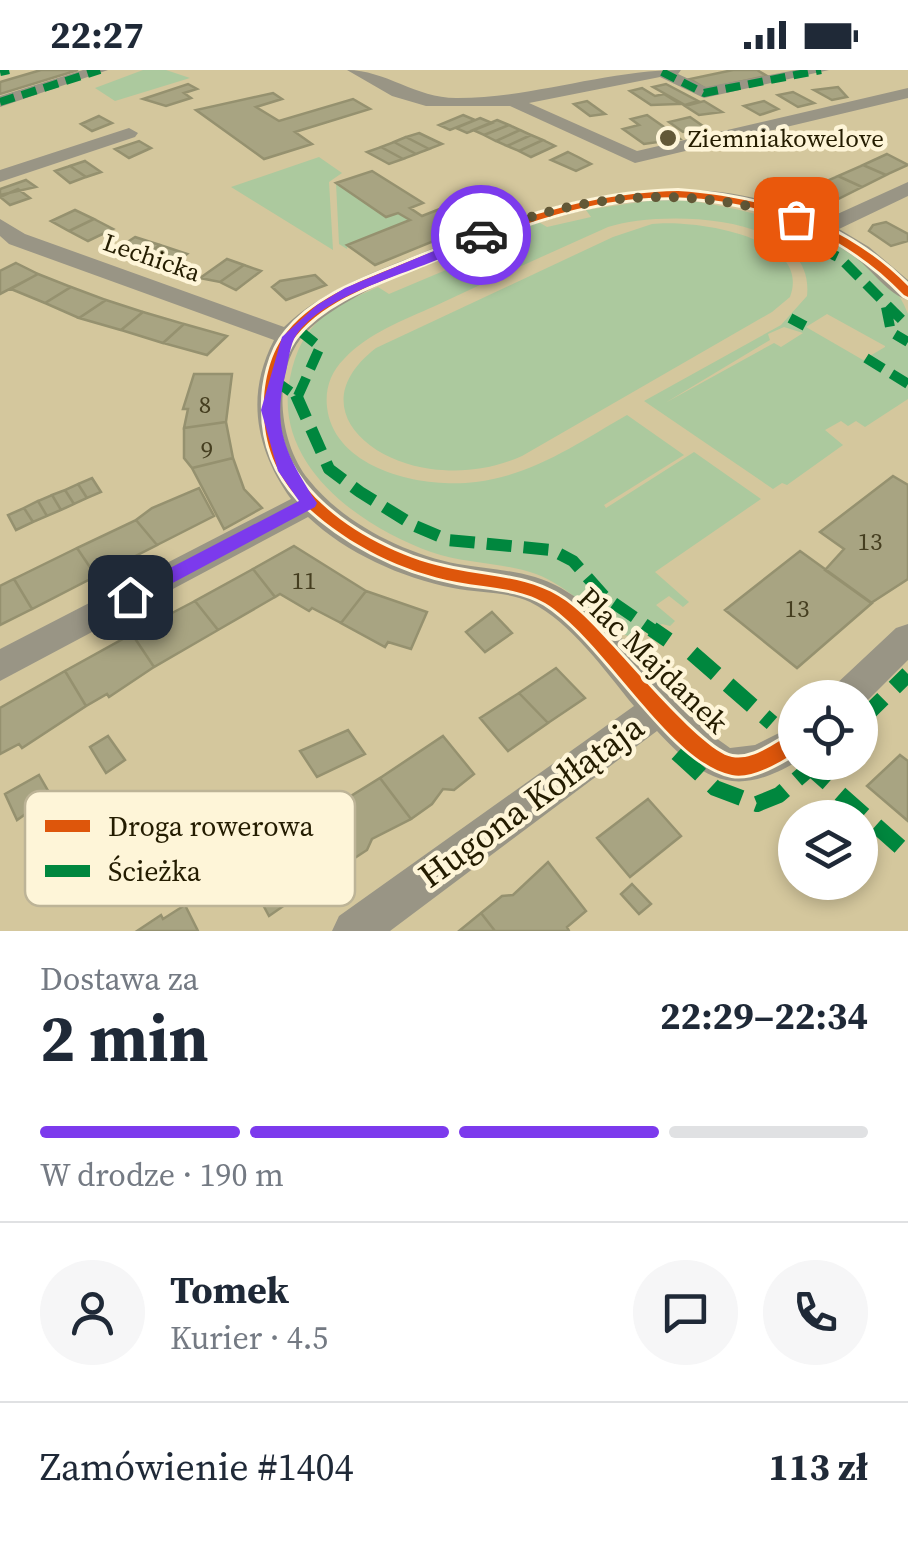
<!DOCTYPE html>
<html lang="pl">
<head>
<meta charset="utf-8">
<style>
	:root { --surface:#fff; --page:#f6f6f7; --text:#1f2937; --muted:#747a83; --line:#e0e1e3; --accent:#7c3aed }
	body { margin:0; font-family:"Source Serif 4",serif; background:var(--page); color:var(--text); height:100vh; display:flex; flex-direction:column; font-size:38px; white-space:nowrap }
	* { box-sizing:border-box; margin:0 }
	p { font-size:32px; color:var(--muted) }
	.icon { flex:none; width:55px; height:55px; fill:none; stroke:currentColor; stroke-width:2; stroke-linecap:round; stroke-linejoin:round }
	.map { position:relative; height:861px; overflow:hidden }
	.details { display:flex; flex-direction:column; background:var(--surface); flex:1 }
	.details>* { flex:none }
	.buttons { position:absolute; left:778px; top:610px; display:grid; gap:20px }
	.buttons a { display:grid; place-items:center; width:100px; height:100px; border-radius:50%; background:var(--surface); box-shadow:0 5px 15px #0003; font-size:50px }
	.pin { position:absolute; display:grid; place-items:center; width:85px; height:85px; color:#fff; margin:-42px; border-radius:20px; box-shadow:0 5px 15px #0006 }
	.courier { position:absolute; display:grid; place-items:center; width:100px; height:100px; margin:-50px; border:8px solid #7c3aed; border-radius:50%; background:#fff; color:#222; box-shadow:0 2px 12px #0007 }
	.summary em { font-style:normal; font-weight:700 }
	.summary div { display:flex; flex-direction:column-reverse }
	.summary { display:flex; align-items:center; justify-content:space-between; height:170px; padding:0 40px }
	h1 { font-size:65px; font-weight:700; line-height:75px }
	.bar { display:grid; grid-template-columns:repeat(4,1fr); gap:15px 10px; align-content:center; height:120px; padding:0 40px }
	.bar i { height:12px; border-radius:8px; background:var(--line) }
	.bar .active { background:var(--accent) }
	.bar p { grid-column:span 4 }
	.line { display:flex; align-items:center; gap:25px; padding:0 40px; border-top:2px solid var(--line) }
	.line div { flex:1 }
	.round { display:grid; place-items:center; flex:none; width:105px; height:105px; border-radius:52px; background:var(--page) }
	.status { display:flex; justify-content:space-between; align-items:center; height:70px; padding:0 50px; background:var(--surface); direction:ltr }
	.status svg { height:28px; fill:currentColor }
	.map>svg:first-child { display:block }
	.green { fill:#acc99e; fill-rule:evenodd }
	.building { fill:#a8a482; stroke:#95916f; stroke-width:2.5 }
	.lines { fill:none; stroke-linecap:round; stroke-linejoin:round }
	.street { fill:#999585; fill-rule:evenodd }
	.quiet-far3 { stroke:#00873e; stroke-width:8; stroke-dasharray:15 8; stroke-linecap:butt }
	.quiet-far2 { stroke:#00873e; stroke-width:10; stroke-dasharray:20 10; stroke-linecap:butt }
	.quiet-far1 { stroke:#00873e; stroke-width:12; stroke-dasharray:25 12; stroke-linecap:butt }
	.quiet { stroke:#00873e; stroke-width:16; stroke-dasharray:32 16; stroke-linecap:butt }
	.cycleway-casing { stroke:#fef5d8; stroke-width:6 }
	.cycleway { fill:#de560b; fill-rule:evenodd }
	.route { fill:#7c3aed }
	.done { stroke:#625837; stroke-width:10; stroke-dasharray:0 18 }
	.poi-dot { fill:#625837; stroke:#fef5d8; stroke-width:4 }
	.labels { text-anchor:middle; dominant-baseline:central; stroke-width:9; stroke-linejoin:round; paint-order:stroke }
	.far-poi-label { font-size:25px; fill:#241c00; stroke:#fef5d8; text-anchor:start }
	.far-street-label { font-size:25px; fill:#241c00; stroke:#fef5d8 }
	.number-label { font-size:25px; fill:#453e20 }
	.street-label { font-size:30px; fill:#241c00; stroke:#fef5d8 }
	.near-street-label { font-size:35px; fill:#241c00; stroke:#fef5d8 }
	.key { fill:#fef5d8; stroke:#bdb497; stroke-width:2.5 }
	.key-label { font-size:28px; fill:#241c00 }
</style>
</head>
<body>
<div class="status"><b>22:27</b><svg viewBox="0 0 49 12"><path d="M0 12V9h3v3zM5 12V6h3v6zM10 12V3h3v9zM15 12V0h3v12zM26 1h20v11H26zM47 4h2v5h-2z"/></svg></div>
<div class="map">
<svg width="908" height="861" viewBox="0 0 908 861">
	<rect width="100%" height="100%" fill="#d4c79d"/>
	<path class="green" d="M143,0H166L190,8L115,31L95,18Z
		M319,87L342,103L329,112L333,180L231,117Z
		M336,113L386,147L398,143L410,150L348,174L347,179L339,174Z
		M667,128C738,135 880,166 908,244C908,267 908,305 908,329L865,357L856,351L848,356L841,351L825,360L843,375L787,415L782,413L773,419L644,331L781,255L807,226C816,142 660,140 608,157C550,183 492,209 435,236C404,250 368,263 344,289C331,302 325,318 327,337C334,400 424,419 476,412C533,405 578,373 627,345L684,385L604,435L606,438L694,382L761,429L655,502L689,532L683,537L669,526L656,535L675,551L670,556L662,554L633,568L623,564C593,545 570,517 536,504C502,492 465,494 431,482C361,457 272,395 290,308C301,253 329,238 378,217L389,224L446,200L453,196L444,189L460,182L470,189L482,184L473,177L537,151L547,157L591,147L586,140ZM827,244L885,276V277L863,290L806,257ZM784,257L803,263L781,277L774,273L665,333L770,270L768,264Z
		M652,154C690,149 813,165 790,227L772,242L522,386C493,399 463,403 431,399C363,390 305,333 376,278L613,167Z"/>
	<path class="building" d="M41,0H78L0,24V12Z
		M733,0H757L767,6L706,19L690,9Z
		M188,14L197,19L184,23L191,28L166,36L143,29Z
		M666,14L698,31L685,35L653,17Z
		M838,17L847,27L832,30L814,20Z
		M642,18L655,26L664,24L680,34L651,35L630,21Z
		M793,22L814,33L798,37L778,25Z
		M273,23L282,29L256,37L279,51L353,29L370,39L295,62L312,74L264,89L196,40Z
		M587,31L605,44L590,46L574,34Z
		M704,31L722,42L699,45L685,36Z
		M764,31L778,39L760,45L744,36Z
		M463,45L475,50L450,60L439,55Z
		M647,45L674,64L680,69L644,74L623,59L639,55L631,49Z
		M99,46L112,53L92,61L81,54Z
		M690,47L703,56L683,62L669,52Z
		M480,48L492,53L467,63L456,58Z
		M497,50L509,55L484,65L473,60Z
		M509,55L520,60L496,71L484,65Z
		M520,60L531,65L507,76L496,71Z
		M419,63L442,74L429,79L406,67Z
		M531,65L543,70L519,81L507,76Z
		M406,67L429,79L416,84L394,72Z
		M543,70L555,76L531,87L519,81Z
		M139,71L151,78L129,88L115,79Z
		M394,72L416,84L403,89L381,77Z
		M381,77L403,89L389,94L367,82Z
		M568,82L580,88L591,94L576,101L551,90Z
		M887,84L908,95L886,105L863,95Z
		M85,91L101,102L86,107L70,96Z
		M863,95L886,105L862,117L838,106Z
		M70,96L86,107L70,113L55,101Z
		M372,101L423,133L410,138L422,146L478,124L507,141L375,195L347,175L410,150L398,143L386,147L336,113Z
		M838,106L862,117L838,129L813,117Z
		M768,109L813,117L838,129L817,138L760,121Z
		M26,110L36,117L0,125V119Z
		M18,119L30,128L10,135L0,127Z
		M75,140L94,149L69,161L51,151Z
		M94,149L113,159L88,171L69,161Z
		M886,152L908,164V171L891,176L869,161L873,155Z
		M135,167L160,175L139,190L114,181Z
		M160,175L187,184L166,199L139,190Z
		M227,189L244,195L220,212L200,208Z
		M16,193L38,204L0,224V201Z
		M244,195L261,201L236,220L220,212Z
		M38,204L71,217L45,233L11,219Z
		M315,205L326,215L286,230L272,217L280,211Z
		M71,217L106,230L79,248L45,233Z
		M106,230L143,242L121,260L79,248Z
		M143,242L184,254L163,273L121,260Z
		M184,254L227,266L207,285L163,273Z
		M194,304H232L226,352L184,358L188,339H183Z
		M226,352L233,388L192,398L184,388V358Z
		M233,388L244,419L262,438L224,459L192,398Z
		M893,406L908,415V509L871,533L825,500L844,479L820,462Z
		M92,408L101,422L87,428L78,414Z
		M78,414L87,428L74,434L65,420Z
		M199,418L214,446L157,475L136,450L152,438Z
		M65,420L74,434L61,440L52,425Z
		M52,425L61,440L47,446L38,431Z
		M38,431L47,446L33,452L24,438Z
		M24,438L33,452L16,460L8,445Z
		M136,450L157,475L96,506L77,478Z
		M294,476L366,521L341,553L312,538L309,541L280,524L275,527L253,499Z
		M77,478L96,506L32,539L14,509Z
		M800,481L872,533L797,598L725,540Z
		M253,499L275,527L218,560L195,531Z
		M14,509L32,539L0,555V516Z
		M366,521L427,542L411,579L388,572L385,577L341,553Z
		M195,531L218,560L154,597L132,564Z
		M492,542L512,563L485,582L466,562Z
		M132,564L154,597L109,627L107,624L86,636L65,601Z
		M556,598L585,628L548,653L519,623Z
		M65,601L86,636L22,678L19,674L0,684V638Z
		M519,623L548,653L508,681L480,648Z
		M348,660L365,684L317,707L300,681Z
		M108,666L125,690L106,703L90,677Z
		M443,666L474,704L454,720L443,719L432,734L411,749L380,708Z
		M900,685L908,691V751L867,716Z
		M39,705L51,726L17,750L5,724Z
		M380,708L411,749L372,769L367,780L344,795L314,749Z
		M648,729L681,766L630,807L597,768Z
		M314,749L344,795L322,810L301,817L295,828L269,846L242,796Z
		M548,792L586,841L567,857L569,861H495L481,843L502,826L513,825Z
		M632,814L651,834L639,844L621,824Z
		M185,835L198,861H137L161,845L163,849Z
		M481,843L495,861H459Z"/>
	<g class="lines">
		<path class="street" d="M83,0H108L0,37V26Z
			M347,0C386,0 417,29 458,28C533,28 606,0 681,0L678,4L706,17L796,0H829L704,28L660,7L529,33L637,81L908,18V28L635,93L510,36H426L392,26Z
			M129,58L138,63L135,67L0,112V100Z
			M908,112V126L839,159L869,177L908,210V230C889,225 872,200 856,188C814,157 760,138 709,132C676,129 643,130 611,135C542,145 342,215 301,268C271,307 280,375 309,410C343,453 405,484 458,494C493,500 529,500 561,518C629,557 666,634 730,678L755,675L795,655L796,692C734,729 703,710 657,661L390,861H332L339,846L634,636C604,600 572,553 530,532C506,521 478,523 453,518C402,508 346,483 308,447L0,611V579L291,429C256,380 245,326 274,270L9,174L0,166V149L25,164L284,257C322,221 369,204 417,185C548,130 686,88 822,151Z
			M908,554V590L860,638V628H828L833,617L896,558Z"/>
		<path class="quiet-far3" d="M0,2L9,0
			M662,2L704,23L821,0
			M0,32L100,0"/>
		<path class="quiet-far2" d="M765,152L840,188L908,256
			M886,237L891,262L908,272
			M790,248L805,256
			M866,288L908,314
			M274,310L298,327
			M298,326L320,277L301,262"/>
		<path class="quiet-far1" d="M296,325L329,399L360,422L413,455L448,470L552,480L573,491L605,527L656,562"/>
		<path class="quiet" d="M652,559L668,570
			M692,583L772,653
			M860,651L908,604
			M677,683L715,718L757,734L779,725L817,692
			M804,692L908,784"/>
		<defs>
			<path id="cycleway" d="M678,121C765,127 846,153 908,216V227L904,225C852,171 786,140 712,130C608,116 513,157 420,195C378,213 326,229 296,266C278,288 272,342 280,368C284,386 293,401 304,415C339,458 400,489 453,499C497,508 539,507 574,537C609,565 698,681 732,687C756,691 775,671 795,663V683C778,693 752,709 732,705C670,693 604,569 545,533C518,517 486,518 457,512C398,501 341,471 299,429C276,404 264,374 264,340C263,315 270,282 287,262C317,225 367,209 410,191C499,155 580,123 678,121Z"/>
		</defs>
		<use href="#cycleway" class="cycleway-casing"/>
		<use href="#cycleway" class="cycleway"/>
	</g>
	<path class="route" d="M477,163L487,165C440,199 323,217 294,269C289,280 288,295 285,306C271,360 289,389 317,433L315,437L137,532H124V522L299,431L278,401L261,340L282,267L317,235L345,218Z"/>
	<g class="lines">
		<path class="done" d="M481,165C584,122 689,114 796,149"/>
	</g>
	<circle class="poi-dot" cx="668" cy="68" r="10"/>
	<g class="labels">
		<g class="far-poi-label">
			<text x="688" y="68">Ziemniakowelove</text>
		</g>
		<g class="far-street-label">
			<text transform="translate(152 187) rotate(19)">Lechicka</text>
		</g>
		<g class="number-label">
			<text x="205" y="334">8</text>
			<text x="207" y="379">9</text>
			<text x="870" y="471">13</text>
			<text x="304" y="510">11</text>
			<text x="797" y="538">13</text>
		</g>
		<g class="street-label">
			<text transform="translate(653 590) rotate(44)">Plac Majdanek</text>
		</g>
		<g class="near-street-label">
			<text transform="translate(531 731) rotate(-36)">Hugona Kołłątaja</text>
		</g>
	</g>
	<rect x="25" y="721" width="330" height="115" rx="15" class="key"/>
	<rect x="45" y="750" width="45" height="12" fill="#de560b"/>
	<rect x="45" y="795" width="45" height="12" fill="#00873e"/>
	<g class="key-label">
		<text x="108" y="766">Droga rowerowa</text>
		<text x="108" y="811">Ścieżka</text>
	</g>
</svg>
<div class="buttons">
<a><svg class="icon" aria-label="locate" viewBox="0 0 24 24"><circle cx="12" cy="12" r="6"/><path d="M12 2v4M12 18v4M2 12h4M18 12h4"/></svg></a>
<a><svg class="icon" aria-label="layers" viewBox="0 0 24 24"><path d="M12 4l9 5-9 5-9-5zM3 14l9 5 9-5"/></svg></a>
</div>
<div class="pin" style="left:796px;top:149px;background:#ea580c"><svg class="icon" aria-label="bag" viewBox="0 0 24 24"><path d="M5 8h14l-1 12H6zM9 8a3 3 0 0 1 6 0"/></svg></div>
<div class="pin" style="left:130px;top:527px;background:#1f2937"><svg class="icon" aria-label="home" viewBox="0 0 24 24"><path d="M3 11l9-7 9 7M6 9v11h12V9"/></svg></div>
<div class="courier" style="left:481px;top:165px"><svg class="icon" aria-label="car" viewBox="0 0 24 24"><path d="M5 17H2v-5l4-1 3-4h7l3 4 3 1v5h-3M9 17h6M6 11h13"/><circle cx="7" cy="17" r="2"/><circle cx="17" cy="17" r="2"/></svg></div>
</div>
<section class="details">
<div class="summary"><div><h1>2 min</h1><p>Dostawa za</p></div><em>22:29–22:34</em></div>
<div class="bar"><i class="active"></i><i class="active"></i><i class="active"></i><i></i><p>W drodze · 190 m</p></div>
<div class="line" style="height:180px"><a class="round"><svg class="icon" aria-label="person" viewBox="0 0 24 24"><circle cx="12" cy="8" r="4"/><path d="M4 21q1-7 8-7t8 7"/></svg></a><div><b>Tomek</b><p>Kurier · 4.5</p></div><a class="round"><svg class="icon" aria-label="chat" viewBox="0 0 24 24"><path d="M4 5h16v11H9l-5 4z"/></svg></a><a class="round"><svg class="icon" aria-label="phone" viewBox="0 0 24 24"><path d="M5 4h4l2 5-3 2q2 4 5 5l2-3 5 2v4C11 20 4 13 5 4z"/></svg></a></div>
<div class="line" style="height:130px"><div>Zamówienie #1404</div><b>113 zł</b></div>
</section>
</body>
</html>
